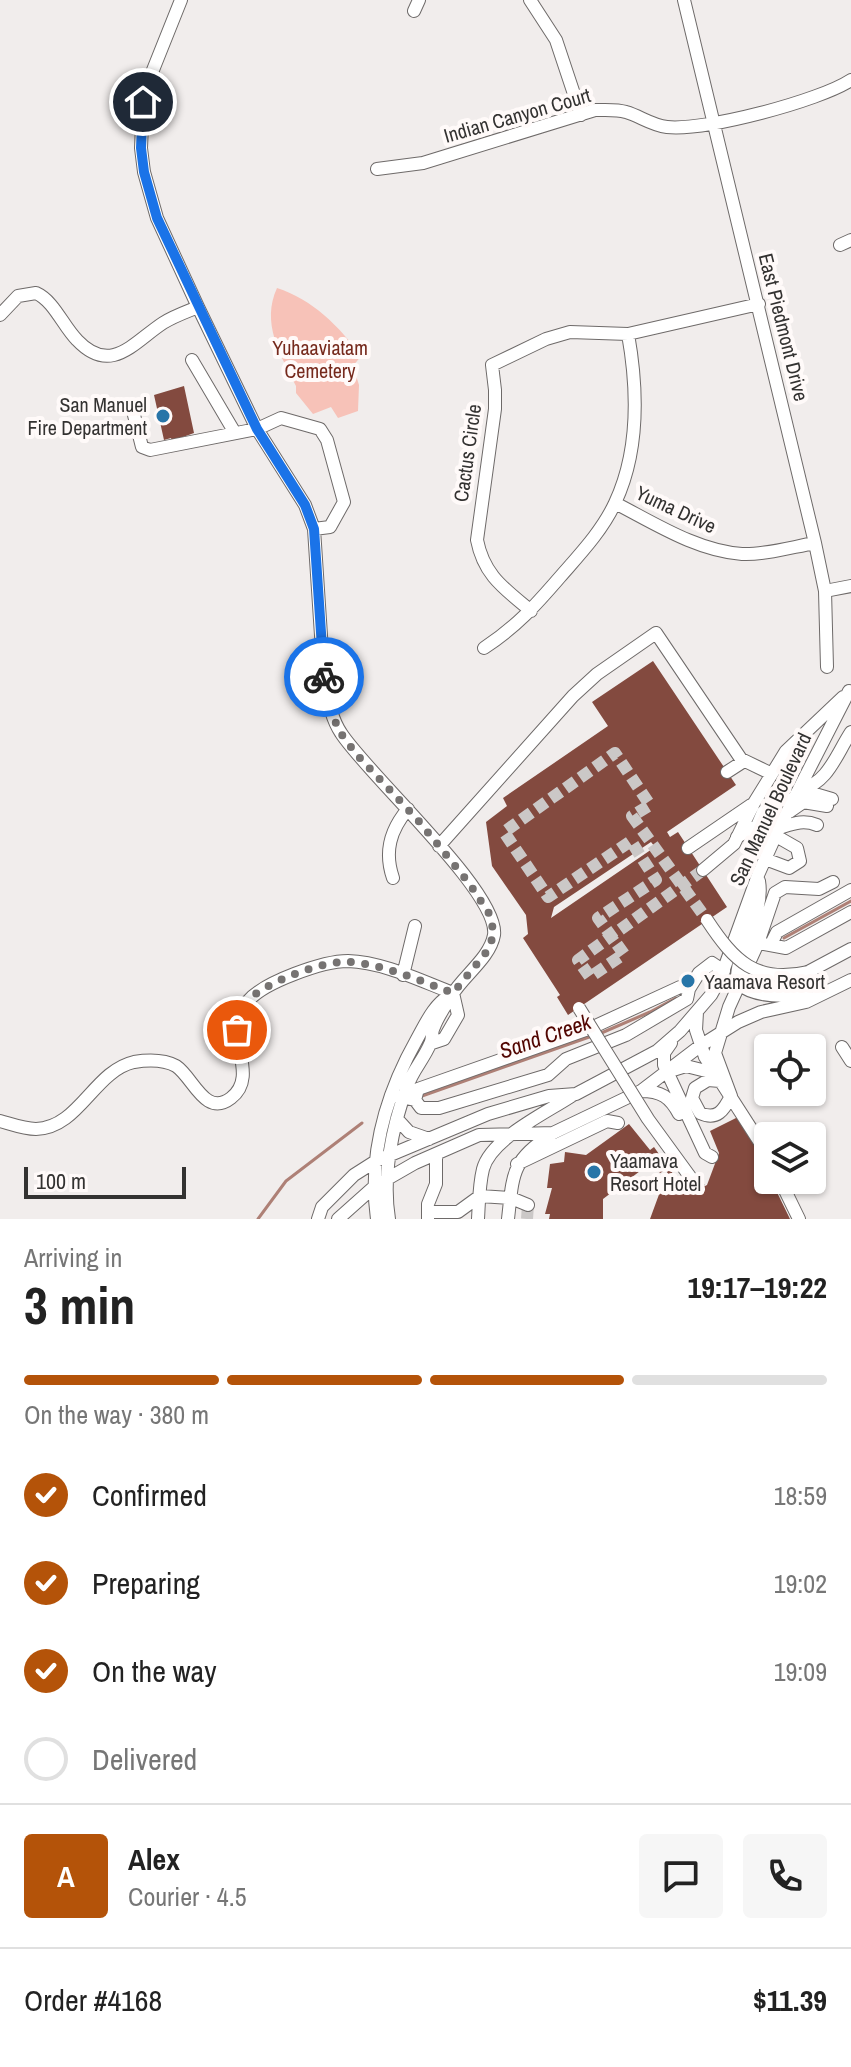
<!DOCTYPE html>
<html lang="en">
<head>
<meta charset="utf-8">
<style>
	:root { --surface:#fff; --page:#f6f6f6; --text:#222; --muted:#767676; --line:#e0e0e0; --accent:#b45309 }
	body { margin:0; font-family:"Archivo Narrow",sans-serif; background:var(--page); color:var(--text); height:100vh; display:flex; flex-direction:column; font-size:30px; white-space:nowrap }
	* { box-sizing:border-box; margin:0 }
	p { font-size:26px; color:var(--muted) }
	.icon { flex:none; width:44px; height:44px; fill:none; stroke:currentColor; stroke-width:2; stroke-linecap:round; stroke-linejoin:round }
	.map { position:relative; height:1219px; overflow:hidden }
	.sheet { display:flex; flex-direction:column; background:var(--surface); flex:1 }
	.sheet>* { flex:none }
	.tools { position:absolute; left:754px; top:1034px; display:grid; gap:16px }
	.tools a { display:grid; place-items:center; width:72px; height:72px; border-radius:8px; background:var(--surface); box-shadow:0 2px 6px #0004; font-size:40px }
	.scale { position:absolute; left:24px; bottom:20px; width:162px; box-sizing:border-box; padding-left:8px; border:4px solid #333231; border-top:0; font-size:22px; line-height:28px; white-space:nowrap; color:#333231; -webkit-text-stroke:6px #fffaf9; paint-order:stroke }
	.pin { position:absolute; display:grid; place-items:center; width:68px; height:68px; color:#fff; margin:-34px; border:4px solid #fff; border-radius:50%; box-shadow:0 2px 8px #0007 }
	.courier { position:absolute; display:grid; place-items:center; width:80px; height:80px; margin:-40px; border:6px solid #1a73e8; border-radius:50%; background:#fff; color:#222; box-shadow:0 2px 10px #0007 }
	.head em { font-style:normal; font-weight:700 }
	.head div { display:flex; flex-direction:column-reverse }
	.head { display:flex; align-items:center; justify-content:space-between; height:136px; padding:0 24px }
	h1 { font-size:52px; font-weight:700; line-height:60px }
	.bar { display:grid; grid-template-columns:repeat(4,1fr); gap:12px 8px; align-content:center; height:96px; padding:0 24px }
	.bar i { height:10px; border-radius:6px; background:var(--line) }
	.bar .active { background:var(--accent) }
	.bar p { grid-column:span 4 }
	.line { display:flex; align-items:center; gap:20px; padding:0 24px; border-top:2px solid var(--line) }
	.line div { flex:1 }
	.round { display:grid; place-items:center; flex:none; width:84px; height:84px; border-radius:8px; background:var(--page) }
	ol { padding:0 24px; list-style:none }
	li { display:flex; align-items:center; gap:24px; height:88px }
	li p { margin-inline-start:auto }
	li .icon { padding:8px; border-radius:50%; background:var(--accent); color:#fff; stroke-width:4 }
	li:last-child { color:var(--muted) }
	li i { width:44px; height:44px; border:4px solid var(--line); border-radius:50% }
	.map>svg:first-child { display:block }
	.green { fill:#f7c2b8 }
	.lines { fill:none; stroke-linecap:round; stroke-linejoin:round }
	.stream { stroke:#ae8076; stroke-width:3 }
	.building { fill:#834a3f; fill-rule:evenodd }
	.minor-tunnel { stroke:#cbc8c7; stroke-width:12; stroke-dasharray:12 6; stroke-linecap:butt }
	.minor-casing { stroke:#6e6a69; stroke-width:14 }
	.minor { stroke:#fff; stroke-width:12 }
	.minor-bridge-casing { stroke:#6e6a69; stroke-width:14; stroke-linecap:butt }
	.minor-bridge { stroke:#fff; stroke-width:12 }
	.done { stroke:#767372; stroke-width:8; stroke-dasharray:0 14.4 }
	.route { stroke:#1a73e8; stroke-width:10 }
	.poi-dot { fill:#2875a8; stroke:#fffaf9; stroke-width:3 }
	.labels { text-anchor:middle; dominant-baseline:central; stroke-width:8; stroke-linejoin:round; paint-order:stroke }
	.street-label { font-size:20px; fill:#333231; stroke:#fffaf9 }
	.park-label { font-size:20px; fill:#75291c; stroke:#fffaf9 }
	.poi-label { font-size:20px; fill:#333231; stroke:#fffaf9; text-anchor:start }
	.water-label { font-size:22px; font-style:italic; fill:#520500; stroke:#fffaf9 }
</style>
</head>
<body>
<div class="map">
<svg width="851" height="1219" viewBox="0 0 851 1219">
	<rect width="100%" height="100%" fill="#f1edec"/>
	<path class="green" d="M277,288C312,299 340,327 361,356L353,366L359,385L358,411L338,418L331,407L313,414L296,393V386C280,354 261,323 277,288Z"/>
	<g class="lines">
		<path class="stream" d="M784,938L851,901
			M599,1034L650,1012L676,998
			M422,1096L592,1036
			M258,1219L286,1181L362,1123"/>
	</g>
	<path class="building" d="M184,386L194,433L172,441L171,438L164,440L154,395Z
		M653,661L736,785L667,832L670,837L678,832L727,907L568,1015L557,997L560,995L523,938L528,934L526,915L492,866L486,822L507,806L503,798L608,726L592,702ZM651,842L655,847L551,918L554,907Z
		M740,1116L768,1173V1180H771L790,1219H650L661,1189L666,1196L668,1192L660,1182L669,1176L666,1170L660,1173L652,1162L603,1199V1219H549L550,1214H545L552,1188H547L550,1164L564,1162L565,1152L586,1155L629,1124L650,1150L654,1147L688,1195L707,1185L719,1153L710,1131Z"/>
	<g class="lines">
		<path class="minor-tunnel" d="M703,870L578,960L590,977L624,954L598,918L656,880L631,841L548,897L504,832L615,753L650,805L632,816L707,920
			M527,1219L528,1205"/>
		<defs>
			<path id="minor" d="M181,0L151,75L143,102L141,148L144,172L157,218L198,307L257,429L305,505L314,529L324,681C328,699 331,718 341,733C367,774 500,893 494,935C490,958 463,976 452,995C446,1005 438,1016 434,1027C431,1032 433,1039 430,1044C424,1059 412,1071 407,1087C392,1127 382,1177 389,1219
				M530,0L556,40L581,115
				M684,0L815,543L825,591L827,667
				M414,11L419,0
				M377,169L423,163L595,110C605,110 617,109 626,112C640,116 651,125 667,127C705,131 819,101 851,80
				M840,245L851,240
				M0,315L18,296L36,293C54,301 63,326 77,340C111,376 134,342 163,323C174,316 186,312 198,307
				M192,360L235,433
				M133,411L142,447L150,450L257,429L281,418L320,429L327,440L344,502L330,527L314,529
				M615,503C654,523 697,551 742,554C765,555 792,547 815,543
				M825,591L851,586
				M531,611C505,589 484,576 477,540L495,409V390L492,365L546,339L570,332L628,334L759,304
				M484,648C516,627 535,606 560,577C580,554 602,531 615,503C640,450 638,390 628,334
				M727,772L744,761
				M800,790C828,783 836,755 851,732
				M803,802L827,806
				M789,812L815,794L832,799
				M779,828C792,824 803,819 817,825
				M737,837L757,826L763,812L774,800H793
				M439,846L573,696L597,674L656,633L741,759L770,773
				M688,848L751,805
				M765,859L789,868L800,861L797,848L776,836
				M703,870L734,844L754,803L786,751L843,697
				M393,878C384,852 390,830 408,809
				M759,881C765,916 735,950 737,983C755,998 784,997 806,994
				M758,943L786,948L851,912
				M771,944L777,932L851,890
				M808,972L851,949
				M403,975L415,926
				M689,989L699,973L712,963L724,971
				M697,1012L696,1030L705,1057L768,1155
				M432,1043L444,1039L458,1015L453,993
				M671,1043L664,1053V1065L705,1153L712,1157
				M842,1047L851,1061
				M673,1070L686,1066L714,1073
				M720,1081L708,1080L695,1088L692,1098L700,1113C717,1121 724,1110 731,1096L715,1053L729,1007L758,943L775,893L785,887L819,889L833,882
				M641,1091C661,1091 670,1097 679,1114
				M391,1095L415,1100L421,1108H439L548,1075L566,1059L626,1035L687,999L689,989L680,987L591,1028L418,1089L415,1100
				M398,1120L409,1132L429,1139
				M0,1121C11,1124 24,1129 36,1129C79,1128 94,1071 134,1062C147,1060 163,1059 176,1066C193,1077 205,1118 231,1098C256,1079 233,1047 238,1023C239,1015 242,1007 248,1001C264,982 323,961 348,961C383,962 421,981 453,993
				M517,1164L607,1121L618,1123
				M780,1180L799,1219
				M428,1212H458L480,1196L511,1198L528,1205
				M318,1219L322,1207L354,1175L376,1161L488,1114L549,1096L576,1094L657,1051L680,1031L711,995L721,977L758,875L779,828L849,691
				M338,1219L375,1186L415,1163L479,1135L553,1133L641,1091L700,1046L738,1022L761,1012L806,1002L851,980
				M377,1219C368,1155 386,1094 417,1039C427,1021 433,1006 450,995
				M428,1219V1204L436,1184V1155
				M478,1219C479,1203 479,1185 483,1169C491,1138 548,1112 573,1095
				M508,1219C513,1175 511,1160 551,1135"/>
		</defs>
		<use href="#minor" class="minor-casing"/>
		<use href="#minor" class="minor"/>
		<defs>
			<path id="minor-bridge" d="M707,920C734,961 756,984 808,972
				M579,1008L648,1119L699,1189"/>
		</defs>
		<use href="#minor-bridge" class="minor-bridge-casing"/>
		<use href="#minor-bridge" class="minor-bridge"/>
	</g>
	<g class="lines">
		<path class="done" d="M237,1030C238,1020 240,1010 247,1001C264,983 326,959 351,962C386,965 420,981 453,993L485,954L494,935L490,915L469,883L417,819L357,755L339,731L329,705L324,677"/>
		<path class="route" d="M143,102L141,148L144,172L157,218L257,429L305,505L314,529L324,677"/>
	</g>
	<g class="poi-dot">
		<circle cx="163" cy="416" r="8"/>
		<circle cx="688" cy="981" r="8"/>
		<circle cx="594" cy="1172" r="8"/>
	</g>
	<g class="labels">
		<g class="street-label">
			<text transform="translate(517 115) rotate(-16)">Indian Canyon Court</text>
			<text transform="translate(784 327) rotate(76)">East Piedmont Drive</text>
			<text transform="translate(467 453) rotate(-82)">Cactus Circle</text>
			<text transform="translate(676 509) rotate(25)">Yuma Drive</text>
			<text transform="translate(770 809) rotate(-65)">San Manuel Boulevard</text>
		</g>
		<g class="park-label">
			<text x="320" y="347">Yuhaaviatam<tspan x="320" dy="23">Cemetery</tspan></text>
		</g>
		<g class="poi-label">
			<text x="147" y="404" text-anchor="end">San Manuel<tspan x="147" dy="23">Fire Department</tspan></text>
			<text x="704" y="981">Yaamava Resort</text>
			<text x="610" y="1160">Yaamava<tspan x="610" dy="23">Resort Hotel</tspan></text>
		</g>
		<g class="water-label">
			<text transform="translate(545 1036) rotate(-19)">Sand Creek</text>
		</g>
	</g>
</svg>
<div class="tools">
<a><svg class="icon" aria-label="locate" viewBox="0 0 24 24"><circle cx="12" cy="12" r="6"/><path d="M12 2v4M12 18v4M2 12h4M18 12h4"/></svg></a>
<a><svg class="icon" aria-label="layers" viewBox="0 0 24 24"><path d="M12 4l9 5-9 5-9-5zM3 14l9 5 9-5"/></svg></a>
</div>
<div class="scale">100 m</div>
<div class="pin" style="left:237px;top:1030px;background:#ea580c"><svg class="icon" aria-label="bag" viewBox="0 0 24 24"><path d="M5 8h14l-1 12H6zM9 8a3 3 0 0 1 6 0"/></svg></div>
<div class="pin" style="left:143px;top:102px;background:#1f2937"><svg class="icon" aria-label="home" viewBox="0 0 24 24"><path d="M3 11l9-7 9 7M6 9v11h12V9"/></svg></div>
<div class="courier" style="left:324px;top:677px"><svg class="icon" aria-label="bike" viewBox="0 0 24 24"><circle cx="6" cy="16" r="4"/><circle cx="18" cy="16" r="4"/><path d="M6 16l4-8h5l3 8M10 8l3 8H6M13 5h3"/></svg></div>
</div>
<section class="sheet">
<div class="head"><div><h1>3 min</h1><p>Arriving in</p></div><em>19:17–19:22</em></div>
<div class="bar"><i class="active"></i><i class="active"></i><i class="active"></i><i></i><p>On the way · 380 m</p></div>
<ol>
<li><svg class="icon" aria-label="check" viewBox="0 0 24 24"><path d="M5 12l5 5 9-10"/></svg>Confirmed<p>18:59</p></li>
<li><svg class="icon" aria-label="check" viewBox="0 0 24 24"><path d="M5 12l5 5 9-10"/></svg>Preparing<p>19:02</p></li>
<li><svg class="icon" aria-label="check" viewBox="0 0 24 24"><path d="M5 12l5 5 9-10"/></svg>On the way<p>19:09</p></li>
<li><i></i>Delivered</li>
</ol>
<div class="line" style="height:144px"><b class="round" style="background:var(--accent);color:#fff">A</b><div><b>Alex</b><p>Courier · 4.5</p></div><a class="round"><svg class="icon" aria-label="chat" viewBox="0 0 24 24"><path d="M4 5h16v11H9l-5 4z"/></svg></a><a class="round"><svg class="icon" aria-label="phone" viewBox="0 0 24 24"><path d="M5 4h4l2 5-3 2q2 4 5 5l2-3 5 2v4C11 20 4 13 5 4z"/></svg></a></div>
<div class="line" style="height:104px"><div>Order #4168</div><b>$11.39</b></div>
</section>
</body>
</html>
